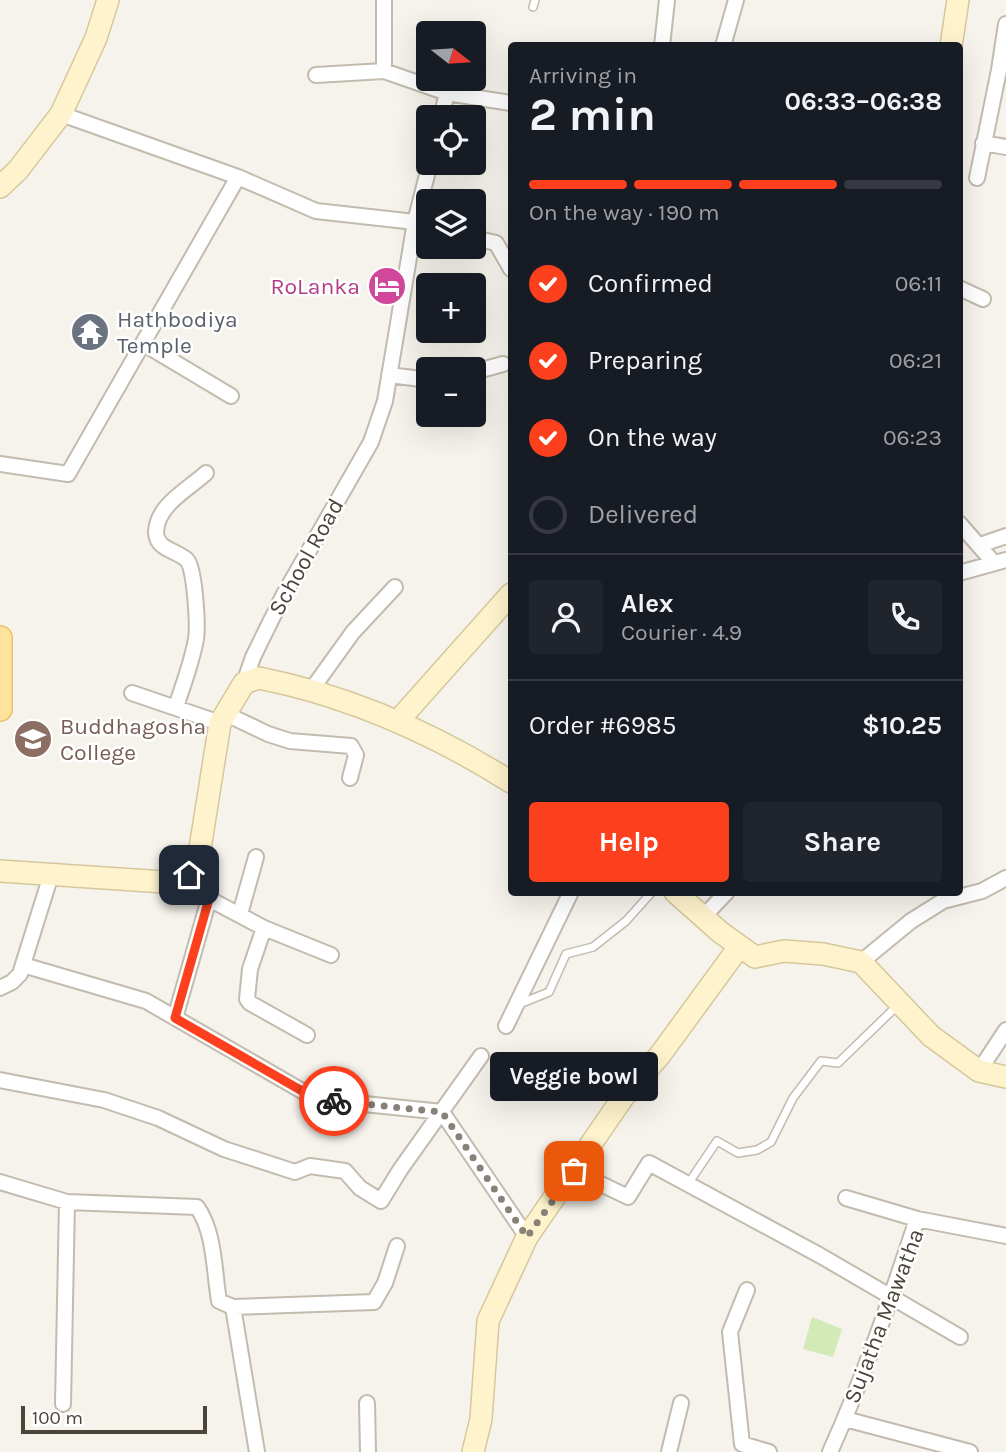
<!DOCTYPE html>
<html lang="en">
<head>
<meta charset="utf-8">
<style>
	:root { --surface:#171b24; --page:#20242c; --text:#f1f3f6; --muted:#9ea1a6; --line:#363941; --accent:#fc3f1d }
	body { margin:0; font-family:Karla,sans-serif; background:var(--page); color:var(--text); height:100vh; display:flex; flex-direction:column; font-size:26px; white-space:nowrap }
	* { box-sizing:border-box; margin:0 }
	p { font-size:23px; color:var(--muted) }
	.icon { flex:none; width:38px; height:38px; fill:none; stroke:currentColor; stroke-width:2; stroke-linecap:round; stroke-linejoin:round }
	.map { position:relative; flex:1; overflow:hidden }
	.panel { position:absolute; left:508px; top:42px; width:455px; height:854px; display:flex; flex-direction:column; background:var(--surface); border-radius:7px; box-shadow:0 7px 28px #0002 }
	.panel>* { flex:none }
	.needle { width:46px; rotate:107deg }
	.controls { position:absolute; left:416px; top:21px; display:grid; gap:14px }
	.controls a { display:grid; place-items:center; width:70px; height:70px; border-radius:7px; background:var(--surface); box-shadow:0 7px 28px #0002; font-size:35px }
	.scale { position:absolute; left:21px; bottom:18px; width:186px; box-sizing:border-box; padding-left:7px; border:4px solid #4b4439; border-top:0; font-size:19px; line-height:24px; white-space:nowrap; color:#4b4439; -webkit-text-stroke:5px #fff; paint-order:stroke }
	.pin { position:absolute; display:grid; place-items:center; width:60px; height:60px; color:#fff; margin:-30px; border-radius:14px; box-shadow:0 4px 10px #0006 }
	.courier { position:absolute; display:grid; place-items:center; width:70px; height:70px; margin:-35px; border:5px solid #fc3f1d; border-radius:50%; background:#fff; color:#222; box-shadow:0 2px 9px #0007 }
	.bubble { position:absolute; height:49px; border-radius:7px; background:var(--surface); box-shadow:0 7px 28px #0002; font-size:23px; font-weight:700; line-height:49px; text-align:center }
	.head em { font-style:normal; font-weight:700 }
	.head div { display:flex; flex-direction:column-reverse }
	.head { display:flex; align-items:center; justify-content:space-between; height:119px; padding:0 21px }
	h1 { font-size:46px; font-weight:700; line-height:52px }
	.bar { display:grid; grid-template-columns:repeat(4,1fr); gap:10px 7px; align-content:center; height:84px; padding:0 21px }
	.bar i { height:9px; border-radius:5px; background:var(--line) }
	.bar .selected { background:var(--accent) }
	.bar p { grid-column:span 4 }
	.line { display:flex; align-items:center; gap:18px; padding:0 21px; border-top:2px solid var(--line) }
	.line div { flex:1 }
	.round { display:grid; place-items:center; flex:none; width:74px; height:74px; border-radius:7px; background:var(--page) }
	ol { padding:0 21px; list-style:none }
	li { display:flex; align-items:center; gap:21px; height:77px }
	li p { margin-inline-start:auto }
	li .icon { padding:7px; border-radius:50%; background:var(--accent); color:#fff; stroke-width:4 }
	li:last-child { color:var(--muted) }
	li i { width:38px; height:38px; border:4px solid var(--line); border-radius:50% }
	.action { display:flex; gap:14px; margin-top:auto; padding:14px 21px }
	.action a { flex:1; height:80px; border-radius:7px; background:var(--accent); color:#fff; font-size:28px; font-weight:700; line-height:80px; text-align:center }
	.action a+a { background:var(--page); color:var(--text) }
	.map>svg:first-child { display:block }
	.green { fill:#d2eab5 }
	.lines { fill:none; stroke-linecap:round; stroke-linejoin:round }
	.lane-casing { stroke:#c2bbae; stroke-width:10 }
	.street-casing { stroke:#c2bbae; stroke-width:18 }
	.secondary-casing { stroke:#d6c79b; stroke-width:24 }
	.primary-casing { stroke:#e6c16a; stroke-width:26 }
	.lane { stroke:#fff; stroke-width:7 }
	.street { stroke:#fff; stroke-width:14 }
	.secondary { stroke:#fff3cd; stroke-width:21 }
	.primary { stroke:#ffe39c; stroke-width:23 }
	.done { stroke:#878178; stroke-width:7; stroke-dasharray:0 12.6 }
	.route { stroke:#fc3f1d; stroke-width:9 }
	.labels { text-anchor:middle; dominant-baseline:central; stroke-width:5; stroke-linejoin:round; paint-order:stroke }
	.hotel-label { font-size:23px; fill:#b23c85; stroke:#fff; text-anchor:end }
	.worship-label { font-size:23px; fill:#5b616d; stroke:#fff; text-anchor:start }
	.street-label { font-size:23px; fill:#4b4439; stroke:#fff }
	.education-label { font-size:23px; fill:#785e54; stroke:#fff; text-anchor:start }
</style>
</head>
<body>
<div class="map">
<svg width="1006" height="1452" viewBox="0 0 1006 1452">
	<rect width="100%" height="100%" fill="#f6f3ec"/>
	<path class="green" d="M812,1317L842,1329L833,1357L803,1349Z"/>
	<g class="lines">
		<defs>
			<path id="lane" d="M533,7L535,0
				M517,1005L549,992L566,954L593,947L626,921L652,892
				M688,1184L717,1141L738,1153L757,1150L771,1142L793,1098L821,1061L838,1063L899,1004"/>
			<path id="street" d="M384,0V71
				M662,46L667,0
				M723,46L736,0
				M316,75L384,71L447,93L511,103
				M61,114L238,177L316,211L415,222L429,226
				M441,117L447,93
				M983,143L1006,147
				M977,178L999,70L1006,24
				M474,238L496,243L511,269
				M959,288L983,299
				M144,344L231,396
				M474,372L503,364
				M389,375L429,380
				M0,464L68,474L238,177
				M959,523L994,563
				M980,545L1006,536
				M959,573L1006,560
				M244,683L253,657L283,596L371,442L385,401L415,222L430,163
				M312,689L353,632L395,587
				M132,693L220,723
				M176,707C183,685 192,662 196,639C198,627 195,568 187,560C177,550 157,550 156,533C156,505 189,489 206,473
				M224,713L268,734L290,741L351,746L356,755L350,778
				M179,883L264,928L331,955
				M240,914L256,857
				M704,916L727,892
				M264,928L250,969L247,999L250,1003L307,1035
				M861,962L911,921L943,901L982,891L1006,878
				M23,965L146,1001L316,1099L442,1112L527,1237
				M0,988L12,982L20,974L51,875
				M175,1018L209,899
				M506,1026L571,892
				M979,1071L1006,1030
				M0,1080L104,1100L158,1118L224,1149L295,1172L310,1166L345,1171L360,1188L381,1201L400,1170L481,1056
				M574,1171L628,1197L649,1163L821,1256L960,1337
				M0,1182L67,1202L197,1207C215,1232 214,1272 219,1301L233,1307L257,1452
				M846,1198L917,1219
				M747,1290L730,1332L742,1444L769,1452
				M233,1307L374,1302L385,1283L397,1246
				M367,1403L368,1452
				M63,1404L67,1202
				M845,1419L970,1452
				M669,1452L681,1403
				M830,1452C864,1377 891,1298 917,1219L1006,1236"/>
			<path id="secondary" d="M951,46L958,0
				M0,187L18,170L61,114L96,38L108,0
				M398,721L511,594
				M0,871L179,883L189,875L198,861L220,723L244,683L259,678C350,696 433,733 511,782
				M675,892L720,932L755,957L784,951L823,954L861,962L931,1036L979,1071L1006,1077
				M473,1452L481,1419L488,1321L527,1237L624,1096L660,1055L739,947"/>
			<path id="primary" d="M0,638V709"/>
		</defs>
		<use href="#lane" class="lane-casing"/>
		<use href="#street" class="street-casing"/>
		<use href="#secondary" class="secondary-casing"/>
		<use href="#primary" class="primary-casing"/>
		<use href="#lane" class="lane"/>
		<use href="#street" class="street"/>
		<use href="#secondary" class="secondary"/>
		<use href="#primary" class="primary"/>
	</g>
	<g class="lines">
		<path class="done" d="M334,1101L442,1112L527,1237L574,1171"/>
		<path class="route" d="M189,875L179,883L209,899L175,1018L316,1099L334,1101"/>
	</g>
	<defs>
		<symbol id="hotel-disc" viewBox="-11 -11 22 22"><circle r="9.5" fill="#d1479c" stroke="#fff"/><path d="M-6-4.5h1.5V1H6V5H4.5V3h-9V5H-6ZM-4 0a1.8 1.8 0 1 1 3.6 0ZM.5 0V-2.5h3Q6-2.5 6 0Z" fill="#fff"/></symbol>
		<symbol id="temple-disc" viewBox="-11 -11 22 22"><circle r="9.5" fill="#6b7280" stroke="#fff"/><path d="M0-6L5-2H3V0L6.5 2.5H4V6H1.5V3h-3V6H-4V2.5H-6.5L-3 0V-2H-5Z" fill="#fff"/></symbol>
		<symbol id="school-disc" viewBox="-11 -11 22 22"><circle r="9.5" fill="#8d6e63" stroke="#fff"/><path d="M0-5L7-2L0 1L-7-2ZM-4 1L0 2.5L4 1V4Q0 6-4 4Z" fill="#fff"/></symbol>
	</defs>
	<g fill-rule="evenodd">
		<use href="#hotel-disc" x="365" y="264" width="44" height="44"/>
		<use href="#temple-disc" x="68" y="310" width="44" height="44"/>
		<use href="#school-disc" x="11" y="717" width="44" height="44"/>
	</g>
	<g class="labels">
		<g class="hotel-label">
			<text x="360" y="286">RoLanka</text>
		</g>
		<g class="worship-label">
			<text x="117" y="319">Hathbodiya<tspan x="117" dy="26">Temple</tspan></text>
		</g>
		<g class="street-label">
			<text transform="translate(306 557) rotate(-61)">School Road</text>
			<text transform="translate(884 1316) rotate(-69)">Sujatha Mawatha</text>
		</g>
		<g class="education-label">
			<text x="60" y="726">Buddhagosha<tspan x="60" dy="26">College</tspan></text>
		</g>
	</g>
</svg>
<div class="controls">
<a><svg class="needle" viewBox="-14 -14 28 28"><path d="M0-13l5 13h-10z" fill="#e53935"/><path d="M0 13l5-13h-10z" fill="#9ea1a6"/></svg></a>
<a><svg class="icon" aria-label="locate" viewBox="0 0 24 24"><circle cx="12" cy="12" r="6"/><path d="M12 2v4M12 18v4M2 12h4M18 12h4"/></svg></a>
<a><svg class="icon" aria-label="layers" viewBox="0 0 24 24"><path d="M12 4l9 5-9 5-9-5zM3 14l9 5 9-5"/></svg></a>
<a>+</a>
<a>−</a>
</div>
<div class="scale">100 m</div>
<div class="pin" style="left:574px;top:1171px;background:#ea580c"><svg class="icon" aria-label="bag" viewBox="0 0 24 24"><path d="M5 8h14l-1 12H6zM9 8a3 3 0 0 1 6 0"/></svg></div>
<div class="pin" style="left:189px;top:875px;background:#1f2937"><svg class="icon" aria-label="home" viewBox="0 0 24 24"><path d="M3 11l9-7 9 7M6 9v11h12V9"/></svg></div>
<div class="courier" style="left:334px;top:1101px"><svg class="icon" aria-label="bike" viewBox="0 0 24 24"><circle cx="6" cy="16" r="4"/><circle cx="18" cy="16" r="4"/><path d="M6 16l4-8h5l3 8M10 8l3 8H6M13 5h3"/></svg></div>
<div class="bubble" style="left:490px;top:1052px;width:168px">Veggie bowl</div>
<section class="panel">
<div class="head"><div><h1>2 min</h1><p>Arriving in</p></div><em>06:33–06:38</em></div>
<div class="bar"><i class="selected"></i><i class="selected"></i><i class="selected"></i><i></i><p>On the way · 190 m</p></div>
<ol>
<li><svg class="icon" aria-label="check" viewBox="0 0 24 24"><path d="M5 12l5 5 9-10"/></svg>Confirmed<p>06:11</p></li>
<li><svg class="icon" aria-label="check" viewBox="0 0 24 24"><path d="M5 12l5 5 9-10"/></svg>Preparing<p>06:21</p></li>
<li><svg class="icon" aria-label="check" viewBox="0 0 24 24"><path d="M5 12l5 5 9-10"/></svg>On the way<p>06:23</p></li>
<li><i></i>Delivered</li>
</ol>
<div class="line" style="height:126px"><a class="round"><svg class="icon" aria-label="person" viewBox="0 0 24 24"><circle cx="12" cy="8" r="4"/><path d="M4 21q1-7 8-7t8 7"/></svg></a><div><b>Alex</b><p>Courier · 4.9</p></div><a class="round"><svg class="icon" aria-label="phone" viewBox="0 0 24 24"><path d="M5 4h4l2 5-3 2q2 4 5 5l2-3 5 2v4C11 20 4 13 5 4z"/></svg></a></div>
<div class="line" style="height:91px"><div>Order #6985</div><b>$10.25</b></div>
<div class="action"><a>Help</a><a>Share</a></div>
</section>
</div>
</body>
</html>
